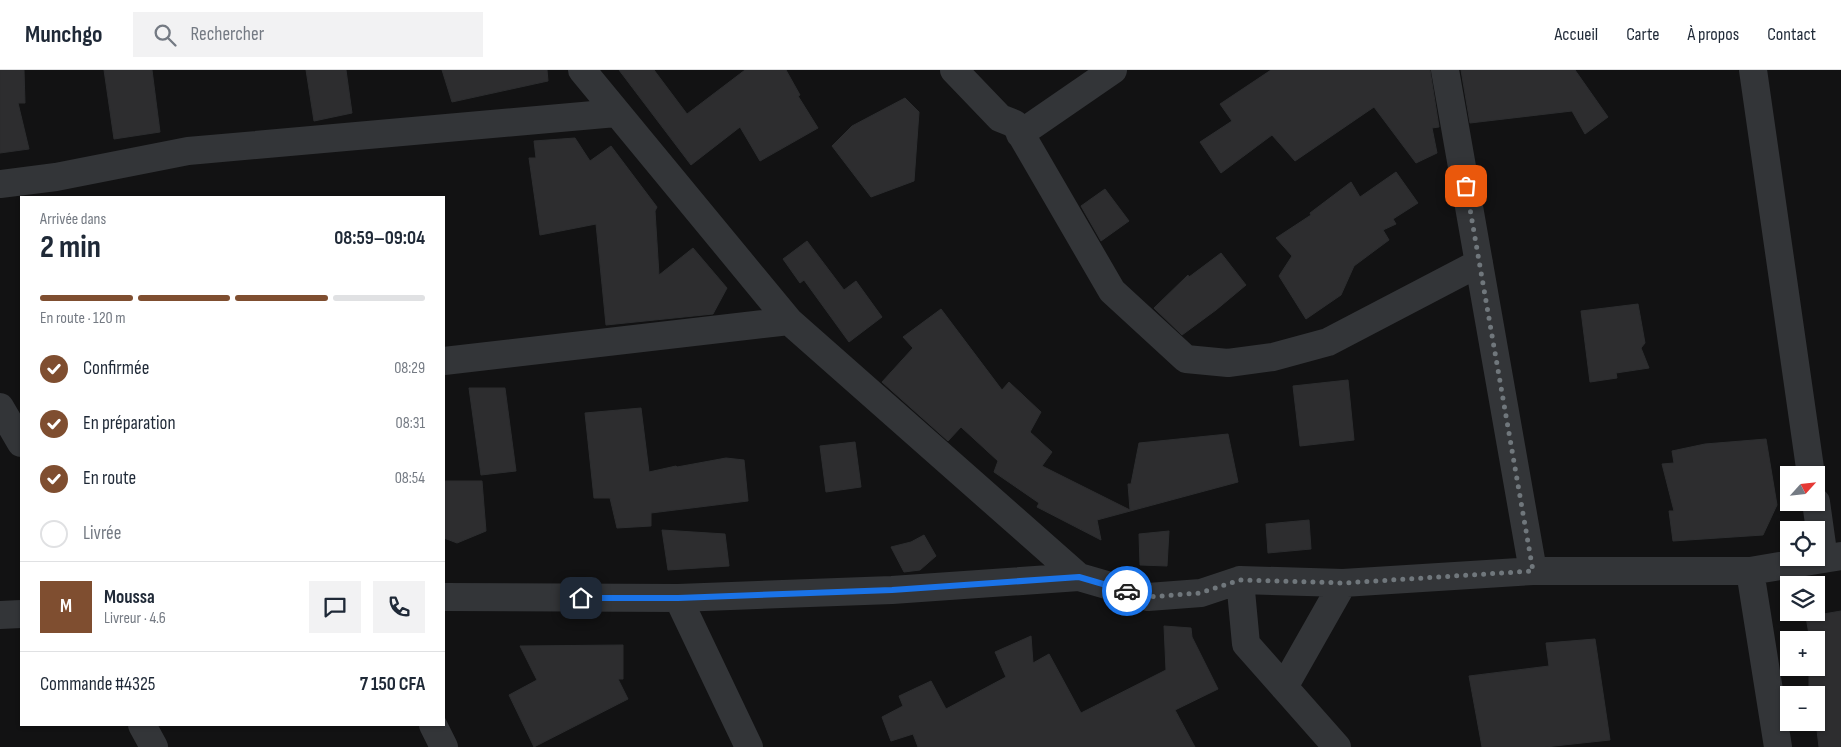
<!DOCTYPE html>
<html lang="fr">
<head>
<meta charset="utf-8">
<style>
	:root { --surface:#fff; --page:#f2f2f3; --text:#1f2937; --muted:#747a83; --line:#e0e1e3; --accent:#7f4e30 }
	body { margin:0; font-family:"Sofia Sans Condensed",sans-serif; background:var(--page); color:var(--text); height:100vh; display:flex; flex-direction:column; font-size:19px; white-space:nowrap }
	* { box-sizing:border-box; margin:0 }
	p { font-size:16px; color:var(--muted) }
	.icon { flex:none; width:28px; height:28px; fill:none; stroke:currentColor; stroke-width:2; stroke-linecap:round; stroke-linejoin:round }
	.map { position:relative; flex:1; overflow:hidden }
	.details { position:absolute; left:20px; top:126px; width:425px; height:530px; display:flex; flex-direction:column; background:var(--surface); border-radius:0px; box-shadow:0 1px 4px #0004 }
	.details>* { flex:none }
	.needle { width:32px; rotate:63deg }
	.fabs { position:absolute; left:1780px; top:396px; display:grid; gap:10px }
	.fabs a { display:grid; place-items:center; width:45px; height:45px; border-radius:0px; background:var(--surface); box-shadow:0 1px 4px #0004; font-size:25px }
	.pin { position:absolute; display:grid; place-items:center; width:42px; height:42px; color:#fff; margin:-21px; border-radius:10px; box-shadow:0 2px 8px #0006 }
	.courier { position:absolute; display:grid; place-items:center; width:50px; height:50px; margin:-25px; border:4px solid #1a73e8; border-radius:50%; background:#fff; color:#222; box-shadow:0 1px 6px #0007 }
	.head em { font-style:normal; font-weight:700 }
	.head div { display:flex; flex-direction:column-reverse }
	.head { display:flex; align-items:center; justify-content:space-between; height:85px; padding:0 20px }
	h1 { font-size:32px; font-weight:700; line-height:38px }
	.bar { display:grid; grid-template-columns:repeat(4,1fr); gap:8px 5px; align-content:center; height:60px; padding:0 20px }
	.bar i { height:6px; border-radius:4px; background:var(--line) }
	.bar .selected { background:var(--accent) }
	.bar p { grid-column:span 4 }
	.line { display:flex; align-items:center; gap:12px; padding:0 20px; border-top:1px solid var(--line) }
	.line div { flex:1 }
	.round { display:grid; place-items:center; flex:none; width:52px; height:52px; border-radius:0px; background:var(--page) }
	ol { padding:0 20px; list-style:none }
	li { display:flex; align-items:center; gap:15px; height:55px }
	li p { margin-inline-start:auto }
	li .icon { padding:5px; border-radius:50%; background:var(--accent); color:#fff; stroke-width:4 }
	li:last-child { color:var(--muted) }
	li i { width:28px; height:28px; border:2px solid var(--line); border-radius:50% }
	header { display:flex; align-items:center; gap:30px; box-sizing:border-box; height:70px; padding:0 25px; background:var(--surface); border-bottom:1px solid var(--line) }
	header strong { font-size:24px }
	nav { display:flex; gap:28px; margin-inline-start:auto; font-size:18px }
	.search { width:350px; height:45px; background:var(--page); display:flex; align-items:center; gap:12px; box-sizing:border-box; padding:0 18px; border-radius:0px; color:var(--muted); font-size:19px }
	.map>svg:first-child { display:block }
	.building { fill:#2d2d2f; stroke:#2c2d2f }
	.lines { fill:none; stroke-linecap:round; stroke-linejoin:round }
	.street { stroke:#333538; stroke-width:28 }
	.done { stroke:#70777c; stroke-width:5; stroke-dasharray:0 9 }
	.route { stroke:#1a73e8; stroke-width:6 }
</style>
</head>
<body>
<header>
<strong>Munchgo</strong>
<div class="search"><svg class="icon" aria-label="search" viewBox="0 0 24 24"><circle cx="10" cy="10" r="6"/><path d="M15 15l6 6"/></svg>Rechercher</div>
<nav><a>Accueil</a><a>Carte</a><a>À propos</a><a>Contact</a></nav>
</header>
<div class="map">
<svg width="1841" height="677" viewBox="0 0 1841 677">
	<rect width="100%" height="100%" fill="#121213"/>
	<path class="building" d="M0,0H24L25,33H18L29,79L0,83Z
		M104,0H152L160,62L114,69Z
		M306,0H346L352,43L314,51Z
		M442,0H547L548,11L452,32Z
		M619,0H654L687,44L745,0H786L800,25L798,26L818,58L760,91L740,57L691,95Z
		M1271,0H1430L1439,57L1432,58L1437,83L1416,93L1374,37L1295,91L1272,65L1221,103L1200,72L1232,51L1220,34Z
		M1461,0H1575L1608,47L1585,64L1572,41L1470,53Z
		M905,28L919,42L914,111L871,127L832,76L852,56Z
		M575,68L590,91L611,76L657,137L655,141L659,205L693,178L727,218L713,244L606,255L596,154L540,165L529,88H536L534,71Z
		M1396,102L1418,133L1393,149L1396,154L1383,160L1389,170L1354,196L1341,225L1306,249L1279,206L1292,186L1276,168L1311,145L1310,143L1351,112L1360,127Z
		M1105,119L1129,151L1101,171L1081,136Z
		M807,171L844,220L856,211L882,247L849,272L804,210L800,213L783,189Z
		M1221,183L1246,215L1216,240L1182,265L1154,238L1188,205L1189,207Z
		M1638,234L1645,273L1641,278L1649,298L1616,303L1617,308L1590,312L1581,241Z
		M941,239L1002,320L1009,312L1041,342L1030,362L1052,382L1042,396L1130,440L1128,414H1131L1139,373L1228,364L1238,412L1097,450L1101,470L1037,437L1039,433L994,402L998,391L961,357L948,371L882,312L913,278L903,267Z
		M1348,310L1354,370L1300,376L1293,316Z
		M469,318H505L516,401L481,405Z
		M641,338L649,402L676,396L677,397L726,388L744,390L748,431L651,443V456L617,458L610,428H594L585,343Z
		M1766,369L1777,435L1763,465L1673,471L1669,441H1674L1662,394L1674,393L1672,381L1705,374Z
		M855,372L861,417L826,422L820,376Z
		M444,411H482L486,461L457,473L444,468Z
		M1309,450L1311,479L1268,483L1266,454Z
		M662,460L725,464L729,496L668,500Z
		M1169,461L1167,496L1140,495L1139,464Z
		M924,465L936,486L920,500L904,502L891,477L911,472Z
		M1841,541V677H1819L1816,652V625H1809V598H1816V570H1810L1806,547Z
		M1164,556L1191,558L1192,567L1218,619L1175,640L1195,677H918L913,664L891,671L882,647L903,636L899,626L931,611L946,639L1006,607L995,582L1031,566L1033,593L1049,584L1081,643L1166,600Z
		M1595,569L1610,670L1545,677H1482L1469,606L1549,596L1546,573Z
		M623,575V609H618L628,629L534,677L509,625L537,610L520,576Z"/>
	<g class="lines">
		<path class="street" d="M582,0L789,251L1079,507
			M954,0L1000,48L1015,54L1112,221L1186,289L1228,293L1273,287L1328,272L1479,193
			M1445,0L1533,501
			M1753,0L1811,405
			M1020,64L1113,0
			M0,114L56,107L188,81L616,43
			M444,291L789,251
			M0,337L21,373
			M1816,432L1824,489
			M1750,501L1778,677
			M1240,510L1246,574L1337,677
			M444,527L678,528L892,520L1079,507L1148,527L1201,523L1240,510L1343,513L1533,501H1750L1841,486
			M678,528L749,677
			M0,545L21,544
			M1284,617L1343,513
			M142,655L154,677
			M433,655L444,677"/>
	</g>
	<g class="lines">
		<path class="done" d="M1127,521L1148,527L1200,523L1240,510L1344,513L1533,501L1466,116"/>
		<path class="route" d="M581,528H678L892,520L1079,507L1127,521"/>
	</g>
</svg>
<div class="fabs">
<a><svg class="needle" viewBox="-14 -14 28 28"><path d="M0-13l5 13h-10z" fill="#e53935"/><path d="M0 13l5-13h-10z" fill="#747a83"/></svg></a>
<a><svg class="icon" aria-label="locate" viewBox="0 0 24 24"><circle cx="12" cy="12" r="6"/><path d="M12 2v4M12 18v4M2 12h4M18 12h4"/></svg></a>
<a><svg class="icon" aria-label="layers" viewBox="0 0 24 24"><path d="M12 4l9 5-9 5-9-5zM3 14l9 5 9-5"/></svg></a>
<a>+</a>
<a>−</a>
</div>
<div class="pin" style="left:1466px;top:116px;background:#ea580c"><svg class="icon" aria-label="bag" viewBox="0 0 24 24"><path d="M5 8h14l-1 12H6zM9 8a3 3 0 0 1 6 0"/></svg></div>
<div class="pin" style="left:581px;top:528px;background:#1f2937"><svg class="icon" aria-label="home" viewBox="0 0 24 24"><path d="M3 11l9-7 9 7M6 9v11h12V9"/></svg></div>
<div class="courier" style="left:1127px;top:521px"><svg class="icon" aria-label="car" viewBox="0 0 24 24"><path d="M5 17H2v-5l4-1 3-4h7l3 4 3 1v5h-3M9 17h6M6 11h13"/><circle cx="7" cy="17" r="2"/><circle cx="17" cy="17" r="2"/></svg></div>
<section class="details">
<div class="head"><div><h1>2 min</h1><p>Arrivée dans</p></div><em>08:59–09:04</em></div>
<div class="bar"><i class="selected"></i><i class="selected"></i><i class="selected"></i><i></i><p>En route · 120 m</p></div>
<ol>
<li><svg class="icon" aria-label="check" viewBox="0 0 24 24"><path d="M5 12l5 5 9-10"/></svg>Confirmée<p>08:29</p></li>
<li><svg class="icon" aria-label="check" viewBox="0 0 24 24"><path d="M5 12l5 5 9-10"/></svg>En préparation<p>08:31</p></li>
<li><svg class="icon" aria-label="check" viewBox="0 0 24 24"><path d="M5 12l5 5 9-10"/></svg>En route<p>08:54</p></li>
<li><i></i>Livrée</li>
</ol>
<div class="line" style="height:90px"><b class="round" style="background:var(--accent);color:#fff">M</b><div><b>Moussa</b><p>Livreur · 4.6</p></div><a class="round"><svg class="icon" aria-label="chat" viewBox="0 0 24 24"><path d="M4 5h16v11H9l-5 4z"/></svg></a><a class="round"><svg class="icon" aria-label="phone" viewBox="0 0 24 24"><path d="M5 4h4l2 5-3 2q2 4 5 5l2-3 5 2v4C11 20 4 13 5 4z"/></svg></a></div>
<div class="line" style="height:65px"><div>Commande #4325</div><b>7 150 CFA</b></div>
</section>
</div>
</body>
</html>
